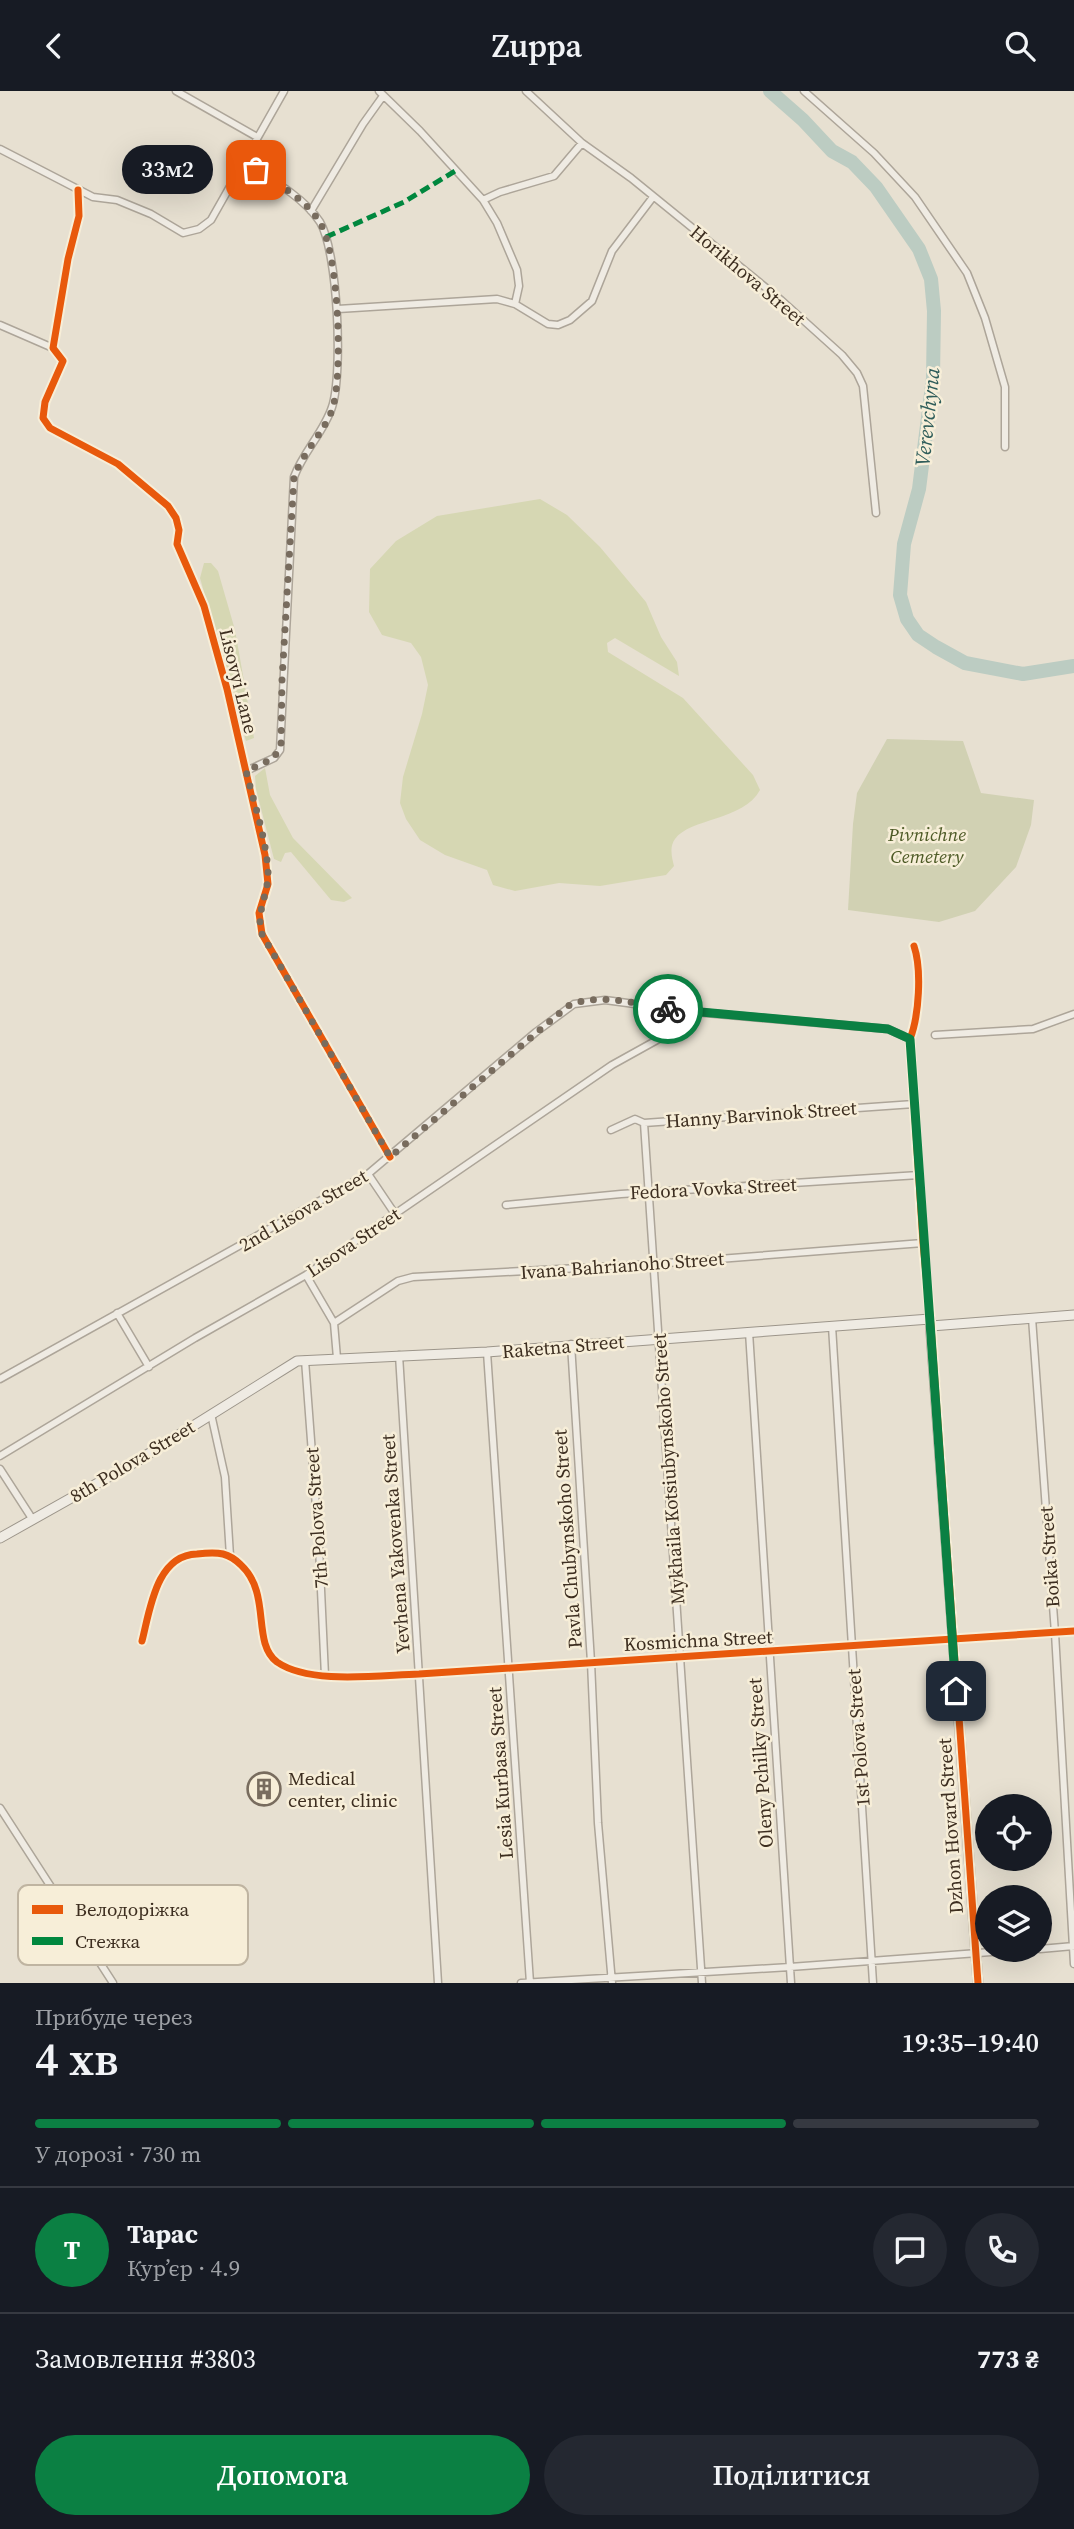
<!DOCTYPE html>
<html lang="uk">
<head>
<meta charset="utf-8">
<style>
	:root { --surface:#171b24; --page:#242831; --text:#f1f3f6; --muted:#9ea1a6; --line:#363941; --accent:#0b8043 }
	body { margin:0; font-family:"Source Serif 4",serif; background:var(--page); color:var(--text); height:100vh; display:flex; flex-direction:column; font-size:26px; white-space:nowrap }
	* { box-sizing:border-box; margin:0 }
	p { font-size:23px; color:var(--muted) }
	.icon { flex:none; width:38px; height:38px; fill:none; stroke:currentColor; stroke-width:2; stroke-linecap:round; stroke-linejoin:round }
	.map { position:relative; height:1892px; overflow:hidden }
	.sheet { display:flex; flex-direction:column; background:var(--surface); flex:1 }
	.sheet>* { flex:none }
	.buttons { position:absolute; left:975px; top:1703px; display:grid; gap:14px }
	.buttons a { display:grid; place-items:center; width:77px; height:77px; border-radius:50%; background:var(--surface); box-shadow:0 7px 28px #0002; font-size:35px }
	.pin { position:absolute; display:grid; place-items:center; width:60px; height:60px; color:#fff; margin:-30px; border-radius:14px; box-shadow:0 4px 10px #0006 }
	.courier { position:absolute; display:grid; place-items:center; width:70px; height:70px; margin:-35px; border:5px solid #0b8043; border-radius:50%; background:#fff; color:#222; box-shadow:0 2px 9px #0007 }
	.bubble { position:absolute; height:49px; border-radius:24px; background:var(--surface); box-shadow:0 7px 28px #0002; font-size:23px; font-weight:600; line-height:49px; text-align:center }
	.head em { font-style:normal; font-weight:600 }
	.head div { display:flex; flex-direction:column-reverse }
	.head { display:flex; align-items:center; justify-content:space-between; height:119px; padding:0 35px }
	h1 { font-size:46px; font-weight:600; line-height:52px }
	.bar { display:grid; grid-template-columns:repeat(4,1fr); gap:10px 7px; align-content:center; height:84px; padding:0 35px }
	.bar i { height:9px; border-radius:5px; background:var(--line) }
	.bar .active { background:var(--accent) }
	.bar p { grid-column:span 4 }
	.line { display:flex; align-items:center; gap:18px; padding:0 35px; border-top:2px solid var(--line) }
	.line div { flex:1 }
	.round { display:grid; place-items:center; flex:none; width:74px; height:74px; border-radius:37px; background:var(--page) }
	.primary-button { display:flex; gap:14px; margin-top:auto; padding:14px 35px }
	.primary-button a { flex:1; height:80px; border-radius:42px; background:var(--accent); color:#fff; font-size:28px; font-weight:600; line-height:80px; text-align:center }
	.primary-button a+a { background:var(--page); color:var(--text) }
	header { display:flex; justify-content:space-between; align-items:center; height:91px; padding:0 35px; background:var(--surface); font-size:32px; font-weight:600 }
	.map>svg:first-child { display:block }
	.green { fill:#d6d7b3 }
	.cemetery { fill:#d1d1b3 }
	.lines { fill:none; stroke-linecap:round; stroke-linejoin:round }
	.river { stroke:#bcccc2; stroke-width:14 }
	.street-casing { stroke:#ada599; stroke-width:9 }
	.secondary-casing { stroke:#9c958a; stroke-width:11 }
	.street { stroke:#efebe3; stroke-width:6 }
	.secondary { stroke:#efebe3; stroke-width:9 }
	.quiet { stroke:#00873e; stroke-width:5; stroke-dasharray:10 5; stroke-linecap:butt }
	.cycleway-casing { stroke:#f7eed8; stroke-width:11 }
	.cycleway { stroke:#e8590c; stroke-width:7 }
	.done { stroke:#786c5e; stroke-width:7; stroke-dasharray:0 12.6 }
	.route { stroke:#0b8043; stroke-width:9 }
	.labels { text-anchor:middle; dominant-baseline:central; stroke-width:5; stroke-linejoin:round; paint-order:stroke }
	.street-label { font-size:19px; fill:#3d2e20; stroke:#f7eed8 }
	.park-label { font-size:19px; font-style:italic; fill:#4d5a26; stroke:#f7eed8 }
	.poi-label { font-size:19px; fill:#3d2e20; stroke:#f7eed8; text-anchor:start }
	.water-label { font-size:21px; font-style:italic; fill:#2f5d5a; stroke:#f7eed8 }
	.key { fill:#f7eed8; stroke:#bfb4a1; stroke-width:2 }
	.key-label { font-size:19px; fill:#3d2e20 }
</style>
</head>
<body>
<header><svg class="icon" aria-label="back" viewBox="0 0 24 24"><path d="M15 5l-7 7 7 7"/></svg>Zuppa<svg class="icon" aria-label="search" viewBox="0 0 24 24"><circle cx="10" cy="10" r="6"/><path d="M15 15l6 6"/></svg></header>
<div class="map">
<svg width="1074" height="1892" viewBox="0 0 1074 1892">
	<rect width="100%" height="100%" fill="#e7e0d1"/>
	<path class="green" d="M540,408L567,424L600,456L646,511L661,546L677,571L679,585L615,547L607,552L608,561L683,607L753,684L760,699C743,730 690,727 675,748C669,756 672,767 674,775L666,784L600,795L559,792L515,800L493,794L487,779L445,764L420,749L406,728L400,712L403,686L422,623L428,594L421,566L411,552L382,544L369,521L370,478L396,450L437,425Z
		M204,472H211L218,480L235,539L254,647L246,650L200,487Z
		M265,677L270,704L293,747L352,807L344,811L331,809L291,761L285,762L281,771L274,768L256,698L255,685Z"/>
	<path class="cemetery" d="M887,648L963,650L981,702L1034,709L1031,734L1016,776L975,820L939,831L848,819L853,733L857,702Z"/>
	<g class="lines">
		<path class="river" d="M770,0L803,29L832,60L852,71L876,96L919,158L931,188L934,220L933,287L919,398L904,453L900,504L907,528L918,544L936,556L965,572L1023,583L1074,575"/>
		<defs>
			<path id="street" d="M176,0L257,46
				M379,0L420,40L483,109L497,132L517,179L519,195L515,213
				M526,0L582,52L631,87L781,209L842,264L857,282L863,295L876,422
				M804,0L874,62L915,106L967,182L985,227L1005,296V356
				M0,58L93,106L117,109L151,123L183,142L199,138L211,129L284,0
				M244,72C270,88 303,105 320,131C338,161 343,283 332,316C324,341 303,361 294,386L280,659L274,667L246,680
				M78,99L79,125L68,168L53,257L63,270L45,311L43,327L50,337L118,373L168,415L176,427L179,439L177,453L204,515L227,598L265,764L268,793L259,822L262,843L390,1066
				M483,109L500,101L554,85L582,52
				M311,120L363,33L383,5
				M338,218L497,208L515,213L548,233L558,234L570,229L592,210L612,160L653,106
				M0,234L53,257
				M914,855C922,879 919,925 910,948L923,1152L930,1228
				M935,944L1033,938L1074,923
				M644,1032L702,1892
				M611,1039L635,1028L644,1032L914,1013
				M368,1083L395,1123
				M506,1114L621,1103L919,1084
				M306,1184L334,1232L337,1267
				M117,1222L149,1276
				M1032,1227L1055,1542L1074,1873
				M334,1232L398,1190L413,1186L654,1173L923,1152
				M832,1235L873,1892
				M749,1241L791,1892
				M571,1253L591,1571L598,1732L612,1892
				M487,1261L530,1892
				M399,1264L438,1892
				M305,1269L319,1456L325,1585
				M0,1288L368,1083L536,941L574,913L605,909L694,921L888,938L910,948
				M211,1323L225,1386L230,1465
				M0,1365L195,1247L306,1184L612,974L684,934L693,927L694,921
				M0,1378L33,1429
				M142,1550C150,1519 156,1464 197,1463C205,1462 215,1461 223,1463C231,1465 236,1469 241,1474C272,1503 251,1551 277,1571C310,1594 380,1584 419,1583L1074,1540
				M0,1717L113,1892
				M1040,1858L1074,1855
				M521,1892L790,1876L1030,1858"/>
			<path id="secondary" d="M931,1235L1074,1224
				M0,1447L137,1370L297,1270L487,1261L930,1228L978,1892"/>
		</defs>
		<use href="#street" class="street-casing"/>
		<use href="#secondary" class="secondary-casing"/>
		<use href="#street" class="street"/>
		<use href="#secondary" class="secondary"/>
		<path class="quiet" d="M326,146L404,111L455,80"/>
		<defs>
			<path id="cycleway" d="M78,99L79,125L68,168L53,257L63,270L45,311L43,327L50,337L118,373L168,415L176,427L179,439L177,453L204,515L227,598L265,764L268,793L259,822L262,843L390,1066
				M914,855C922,879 919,925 910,948L923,1152L931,1235L978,1892
				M142,1550C150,1519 156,1464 197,1463C205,1462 215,1461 223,1463C231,1465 236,1469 241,1474C272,1503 251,1551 277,1571C310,1594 380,1584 419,1583L1074,1540"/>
		</defs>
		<use href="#cycleway" class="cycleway-casing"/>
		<use href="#cycleway" class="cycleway"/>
	</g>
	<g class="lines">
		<path class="done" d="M256,79C279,94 304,107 319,130C339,160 343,281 333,316C326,339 303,361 294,386L282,589L281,653L274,667L246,680C254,712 266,747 268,780C269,803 255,822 262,843L390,1066L568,915C598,901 637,913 668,918"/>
		<path class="route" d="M668,918L888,938L910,948L956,1600"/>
	</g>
	<defs>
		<symbol id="building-ring" viewBox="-11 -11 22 22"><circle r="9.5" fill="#f7eed8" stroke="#786c5e" stroke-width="1.5"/><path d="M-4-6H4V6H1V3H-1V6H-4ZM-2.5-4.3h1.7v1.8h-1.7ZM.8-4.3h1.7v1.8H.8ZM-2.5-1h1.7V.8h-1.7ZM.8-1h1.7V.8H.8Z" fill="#786c5e"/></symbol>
	</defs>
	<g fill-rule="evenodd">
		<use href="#building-ring" x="245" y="1679" width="38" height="38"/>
	</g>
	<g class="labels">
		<g class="street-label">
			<text transform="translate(748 184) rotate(40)">Horikhova Street</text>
			<text transform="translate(239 590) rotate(76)">Lisovyi Lane</text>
			<text transform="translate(761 1023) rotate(-4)">Hanny Barvinok Street</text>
			<text transform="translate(713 1097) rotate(-3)">Fedora Vovka Street</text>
			<text transform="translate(303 1119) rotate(-30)">2nd Lisova Street</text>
			<text transform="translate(353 1151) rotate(-34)">Lisova Street</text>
			<text transform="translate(622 1174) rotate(-4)">Ivana Bahrianoho Street</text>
			<text transform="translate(563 1255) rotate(-5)">Raketna Street</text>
			<text transform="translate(132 1370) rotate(-31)">8th Polova Street</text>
			<text transform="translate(668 1378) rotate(-94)">Mykhaila Kotsiubynskoho Street</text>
			<text transform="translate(316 1427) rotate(-94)">7th Polova Street</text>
			<text transform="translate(567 1448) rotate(-94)">Pavla Chubynskoho Street</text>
			<text transform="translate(395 1453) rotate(-94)">Yevhena Yakovenka Street</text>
			<text transform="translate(1049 1466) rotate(-94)">Boika Street</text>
			<text transform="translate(698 1549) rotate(-3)">Kosmichna Street</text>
			<text transform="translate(858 1647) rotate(-94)">1st Polova Street</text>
			<text transform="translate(760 1672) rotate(-94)">Oleny Pchilky Street</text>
			<text transform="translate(500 1682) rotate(-94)">Lesia Kurbasa Street</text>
			<text transform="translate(950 1735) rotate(-94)">Dzhon Hovard Street</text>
		</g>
		<g class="park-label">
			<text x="927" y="743">Pivnichne<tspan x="927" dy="22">Cemetery</tspan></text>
		</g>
		<g class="poi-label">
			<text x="288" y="1687">Medical<tspan x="288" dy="22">center, clinic</tspan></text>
		</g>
		<g class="water-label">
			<text transform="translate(927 326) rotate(-84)">Verevchyna</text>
		</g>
	</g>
	<rect x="18" y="1794" width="230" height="80" rx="10" class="key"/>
	<rect x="32" y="1814" width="31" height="9" fill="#e8590c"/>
	<rect x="32" y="1846" width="31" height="8" fill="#00873e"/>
	<g class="key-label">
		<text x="75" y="1825">Велодоріжка</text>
		<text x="75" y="1857">Стежка</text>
	</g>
</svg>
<div class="buttons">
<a><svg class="icon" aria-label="locate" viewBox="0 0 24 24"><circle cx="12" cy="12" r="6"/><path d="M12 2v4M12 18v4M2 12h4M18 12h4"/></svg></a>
<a><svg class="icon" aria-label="layers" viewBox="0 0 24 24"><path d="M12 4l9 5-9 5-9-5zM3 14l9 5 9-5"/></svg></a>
</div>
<div class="pin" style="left:256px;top:79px;background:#ea580c"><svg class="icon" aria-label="bag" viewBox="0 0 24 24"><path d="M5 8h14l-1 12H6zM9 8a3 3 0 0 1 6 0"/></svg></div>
<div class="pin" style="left:956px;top:1600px;background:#1f2937"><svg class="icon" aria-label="home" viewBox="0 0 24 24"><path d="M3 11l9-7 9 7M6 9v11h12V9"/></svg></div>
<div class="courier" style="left:668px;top:918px"><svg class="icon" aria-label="bike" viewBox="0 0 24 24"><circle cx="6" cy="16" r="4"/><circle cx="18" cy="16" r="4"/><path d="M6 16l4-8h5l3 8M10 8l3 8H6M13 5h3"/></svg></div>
<div class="bubble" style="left:122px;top:54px;width:91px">33м2</div>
</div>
<section class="sheet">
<div class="head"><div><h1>4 хв</h1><p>Прибуде через</p></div><em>19:35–19:40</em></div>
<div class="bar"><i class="active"></i><i class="active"></i><i class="active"></i><i></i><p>У дорозі · 730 m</p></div>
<div class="line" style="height:126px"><b class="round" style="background:var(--accent);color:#fff">Т</b><div><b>Тарас</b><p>Кур’єр · 4.9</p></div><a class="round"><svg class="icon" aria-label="chat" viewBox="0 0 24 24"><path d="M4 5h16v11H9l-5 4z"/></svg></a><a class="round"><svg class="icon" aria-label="phone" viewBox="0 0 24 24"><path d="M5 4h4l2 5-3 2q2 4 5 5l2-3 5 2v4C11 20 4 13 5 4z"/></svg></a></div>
<div class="line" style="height:91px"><div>Замовлення #3803</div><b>773 ₴</b></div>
<div class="primary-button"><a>Допомога</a><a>Поділитися</a></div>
</section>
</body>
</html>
